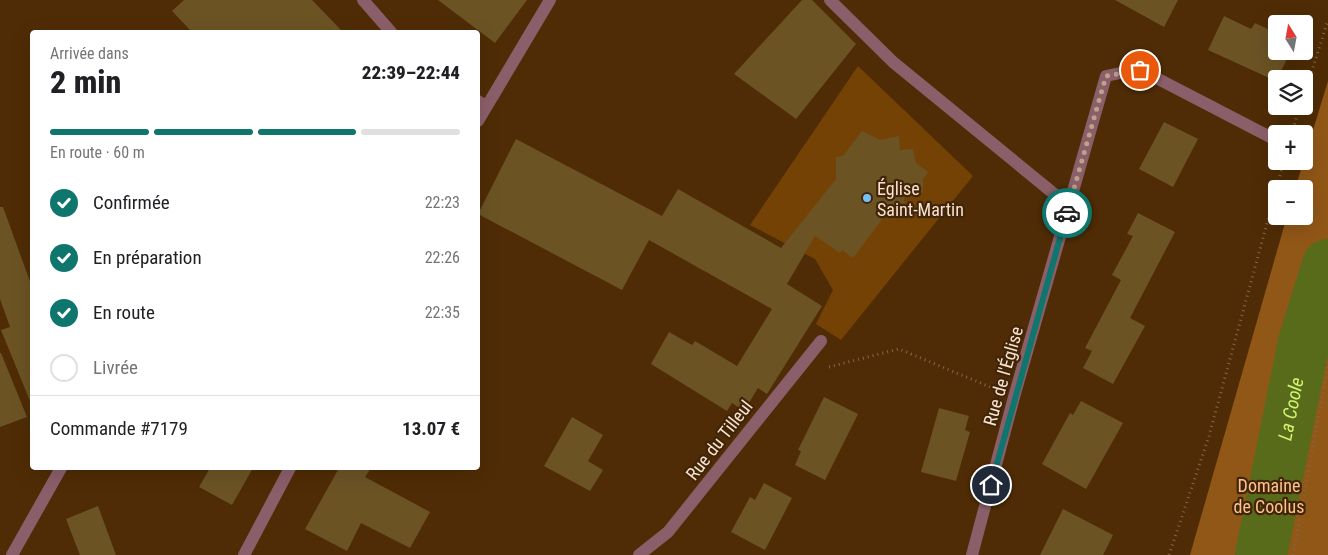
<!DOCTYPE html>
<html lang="fr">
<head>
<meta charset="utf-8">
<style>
	:root { --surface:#fff; --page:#f2f2f2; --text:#202124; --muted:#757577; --line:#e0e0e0; --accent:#0f766e }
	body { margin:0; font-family:"Roboto Condensed",sans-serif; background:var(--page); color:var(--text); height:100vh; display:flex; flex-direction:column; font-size:19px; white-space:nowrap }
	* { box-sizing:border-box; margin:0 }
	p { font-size:16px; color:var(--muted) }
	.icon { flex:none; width:28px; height:28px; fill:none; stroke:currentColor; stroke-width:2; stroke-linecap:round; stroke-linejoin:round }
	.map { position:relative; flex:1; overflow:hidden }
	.panel { position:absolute; left:30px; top:30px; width:450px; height:440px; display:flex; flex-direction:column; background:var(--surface); border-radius:5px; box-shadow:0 5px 20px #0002 }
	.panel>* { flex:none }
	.needle { width:32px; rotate:349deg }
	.controls { position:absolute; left:1268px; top:15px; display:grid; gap:10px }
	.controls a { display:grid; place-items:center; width:45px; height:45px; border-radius:5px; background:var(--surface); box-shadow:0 5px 20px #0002; font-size:25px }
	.pin { position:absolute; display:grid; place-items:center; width:42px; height:42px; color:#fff; margin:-21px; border:2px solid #fff; border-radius:50%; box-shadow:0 1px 5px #0007 }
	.courier { position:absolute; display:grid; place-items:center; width:50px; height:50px; margin:-25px; border:4px solid #0f766e; border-radius:50%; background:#fff; color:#222; box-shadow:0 1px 6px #0007 }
	.headline em { font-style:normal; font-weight:800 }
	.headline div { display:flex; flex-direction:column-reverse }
	.headline { display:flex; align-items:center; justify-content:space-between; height:85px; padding:0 20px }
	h1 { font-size:32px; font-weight:800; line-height:38px }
	.bar { display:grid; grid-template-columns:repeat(4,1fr); gap:8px 5px; align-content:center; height:60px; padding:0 20px }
	.bar i { height:6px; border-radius:4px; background:var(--line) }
	.bar .on { background:var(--accent) }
	.bar p { grid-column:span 4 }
	.line { display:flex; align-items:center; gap:12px; padding:0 20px; border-top:1px solid var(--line) }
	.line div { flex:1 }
	ol { padding:0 20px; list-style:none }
	li { display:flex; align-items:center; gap:15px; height:55px }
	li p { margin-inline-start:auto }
	li .icon { padding:5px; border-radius:50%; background:var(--accent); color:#fff; stroke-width:4 }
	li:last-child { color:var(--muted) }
	li i { width:28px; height:28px; border:2px solid var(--line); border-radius:50% }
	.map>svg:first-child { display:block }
	.green { fill:#744205 }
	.forest { fill:#915717 }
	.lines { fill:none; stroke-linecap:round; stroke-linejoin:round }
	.river { stroke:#586b1b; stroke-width:52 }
	.building { fill:#6b5324 }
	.path { stroke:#866747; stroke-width:3; stroke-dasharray:1 4; stroke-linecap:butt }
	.lane { stroke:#8b5f6a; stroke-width:12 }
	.street { stroke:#8b5f6a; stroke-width:12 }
	.done { stroke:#bea288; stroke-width:5; stroke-dasharray:0 9 }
	.route { stroke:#0f766e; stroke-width:6 }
	.poi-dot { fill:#76c0f7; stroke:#402508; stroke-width:2 }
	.labels { text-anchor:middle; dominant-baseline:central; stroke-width:4.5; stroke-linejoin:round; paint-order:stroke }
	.poi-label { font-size:18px; fill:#f9e2cf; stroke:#402508; text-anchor:start }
	.street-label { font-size:18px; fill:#f9e2cf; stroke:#402508 }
	.park-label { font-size:18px; fill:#ffc28d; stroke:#402508 }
	.water-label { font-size:19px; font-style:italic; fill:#d1f572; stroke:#402508 }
</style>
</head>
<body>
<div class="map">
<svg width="1328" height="555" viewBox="0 0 1328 555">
	<rect width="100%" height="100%" fill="#4f2c05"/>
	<path class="green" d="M858,66L973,176L841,340L816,324L833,290L815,259L750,225Z"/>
	<path class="forest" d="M1328,81V555H1190L1287,216H1304V189H1295Z"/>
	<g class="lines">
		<path class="river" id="s1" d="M1261,555L1304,342L1328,265"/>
	</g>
	<path class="building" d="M184,0H312L343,32H192L172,11Z
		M438,0H527L495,43Z
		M802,0H812L856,44L796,119L734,74Z
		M1115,0H1178L1164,27Z
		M1224,16L1251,29L1255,23L1276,33V51H1291L1276,81L1208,50Z
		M1164,122L1198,139L1173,187L1139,169Z
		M862,131L880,140L899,136L900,150L913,149L916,163L928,172L923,179V192H903L906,212L887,213L853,258L842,250L840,253L815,236L787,284L822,306L767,394L758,388L744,411L732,403L727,411L651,364L669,332L692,345L695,341L737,366L772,309L649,240L622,290L478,214L516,139L662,216L678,189L781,248L836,179V157L843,156Z
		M0,207H3L32,287V406L1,330L10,327L0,299Z
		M1138,213L1175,232L1130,318L1145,326L1113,384L1083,368L1092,351L1085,348L1121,280L1112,275L1133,236L1127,234Z
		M0,353H1L27,417L0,427Z
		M824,397L858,414L825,480L795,465L801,451L798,450Z
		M1081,401L1123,423L1086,489L1042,464L1070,413L1073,415Z
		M939,408L969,416L965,430L970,432L956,481L921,472Z
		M572,417L603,435L588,461L603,470L590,491L544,466Z
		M210,468H253L232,505L199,487Z
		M339,468H371L365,477L430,512L410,548L361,523L347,551L305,529Z
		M764,483L792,498L765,550L731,532L750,497L755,500Z
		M98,506L116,555H80L66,519Z
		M1063,509L1113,535L1103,555H1040Z"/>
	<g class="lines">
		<path class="path" d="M1304,96L1328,20
			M1293,129L1300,106
			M829,367L899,349L995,389
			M1169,555L1209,436L1284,161
			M1293,555L1328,364"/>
		<path class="lane" d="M363,0L391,32
			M478,101L486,106"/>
		<path class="street" d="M830,0L893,62L1069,206
			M478,121L550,0
			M12,555L61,468
			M244,555L290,468
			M639,555L668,532L821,341
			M972,555L1014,397L1106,76L1139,69L1276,140"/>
	</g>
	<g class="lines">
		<path class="done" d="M1067,213L1106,76L1140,70"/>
		<path class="route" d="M991,485L1067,213"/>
	</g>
	<circle class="poi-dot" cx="867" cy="198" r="5"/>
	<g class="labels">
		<g class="poi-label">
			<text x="877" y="188">Église<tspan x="877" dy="21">Saint-Martin</tspan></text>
		</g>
		<g class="street-label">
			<text transform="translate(1003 376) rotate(-74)">Rue de l'Église</text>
			<text transform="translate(719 440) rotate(-52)">Rue du Tilleul</text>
		</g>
		<g class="park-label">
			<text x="1269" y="485">Domaine<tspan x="1269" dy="21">de Coolus</tspan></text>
		</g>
		<g class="water-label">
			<text stroke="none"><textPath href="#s1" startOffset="149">La Coole</textPath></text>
		</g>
	</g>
</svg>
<div class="controls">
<a><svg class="needle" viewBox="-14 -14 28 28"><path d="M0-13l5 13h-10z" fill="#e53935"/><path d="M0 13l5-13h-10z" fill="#757577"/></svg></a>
<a><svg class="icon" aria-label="layers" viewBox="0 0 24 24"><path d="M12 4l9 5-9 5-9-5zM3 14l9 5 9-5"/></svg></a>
<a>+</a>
<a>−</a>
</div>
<div class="pin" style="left:1140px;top:70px;background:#ea580c"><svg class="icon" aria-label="bag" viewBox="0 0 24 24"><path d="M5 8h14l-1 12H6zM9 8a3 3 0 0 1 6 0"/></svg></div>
<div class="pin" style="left:991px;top:485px;background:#1f2937"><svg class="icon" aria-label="home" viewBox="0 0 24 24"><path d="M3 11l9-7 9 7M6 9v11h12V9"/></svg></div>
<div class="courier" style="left:1067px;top:213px"><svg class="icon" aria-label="car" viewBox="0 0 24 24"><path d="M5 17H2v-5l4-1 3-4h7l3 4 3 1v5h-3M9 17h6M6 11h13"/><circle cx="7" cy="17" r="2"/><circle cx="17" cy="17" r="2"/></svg></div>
<section class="panel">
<div class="headline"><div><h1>2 min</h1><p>Arrivée dans</p></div><em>22:39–22:44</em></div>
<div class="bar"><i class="on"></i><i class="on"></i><i class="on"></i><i></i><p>En route · 60 m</p></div>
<ol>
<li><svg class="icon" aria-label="check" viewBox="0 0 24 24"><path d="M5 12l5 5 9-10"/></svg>Confirmée<p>22:23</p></li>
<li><svg class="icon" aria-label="check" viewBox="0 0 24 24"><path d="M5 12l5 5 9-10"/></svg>En préparation<p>22:26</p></li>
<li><svg class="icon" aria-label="check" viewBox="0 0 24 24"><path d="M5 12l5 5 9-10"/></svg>En route<p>22:35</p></li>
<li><i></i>Livrée</li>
</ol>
<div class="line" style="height:65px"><div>Commande #7179</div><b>13.07 €</b></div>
</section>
</div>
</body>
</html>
